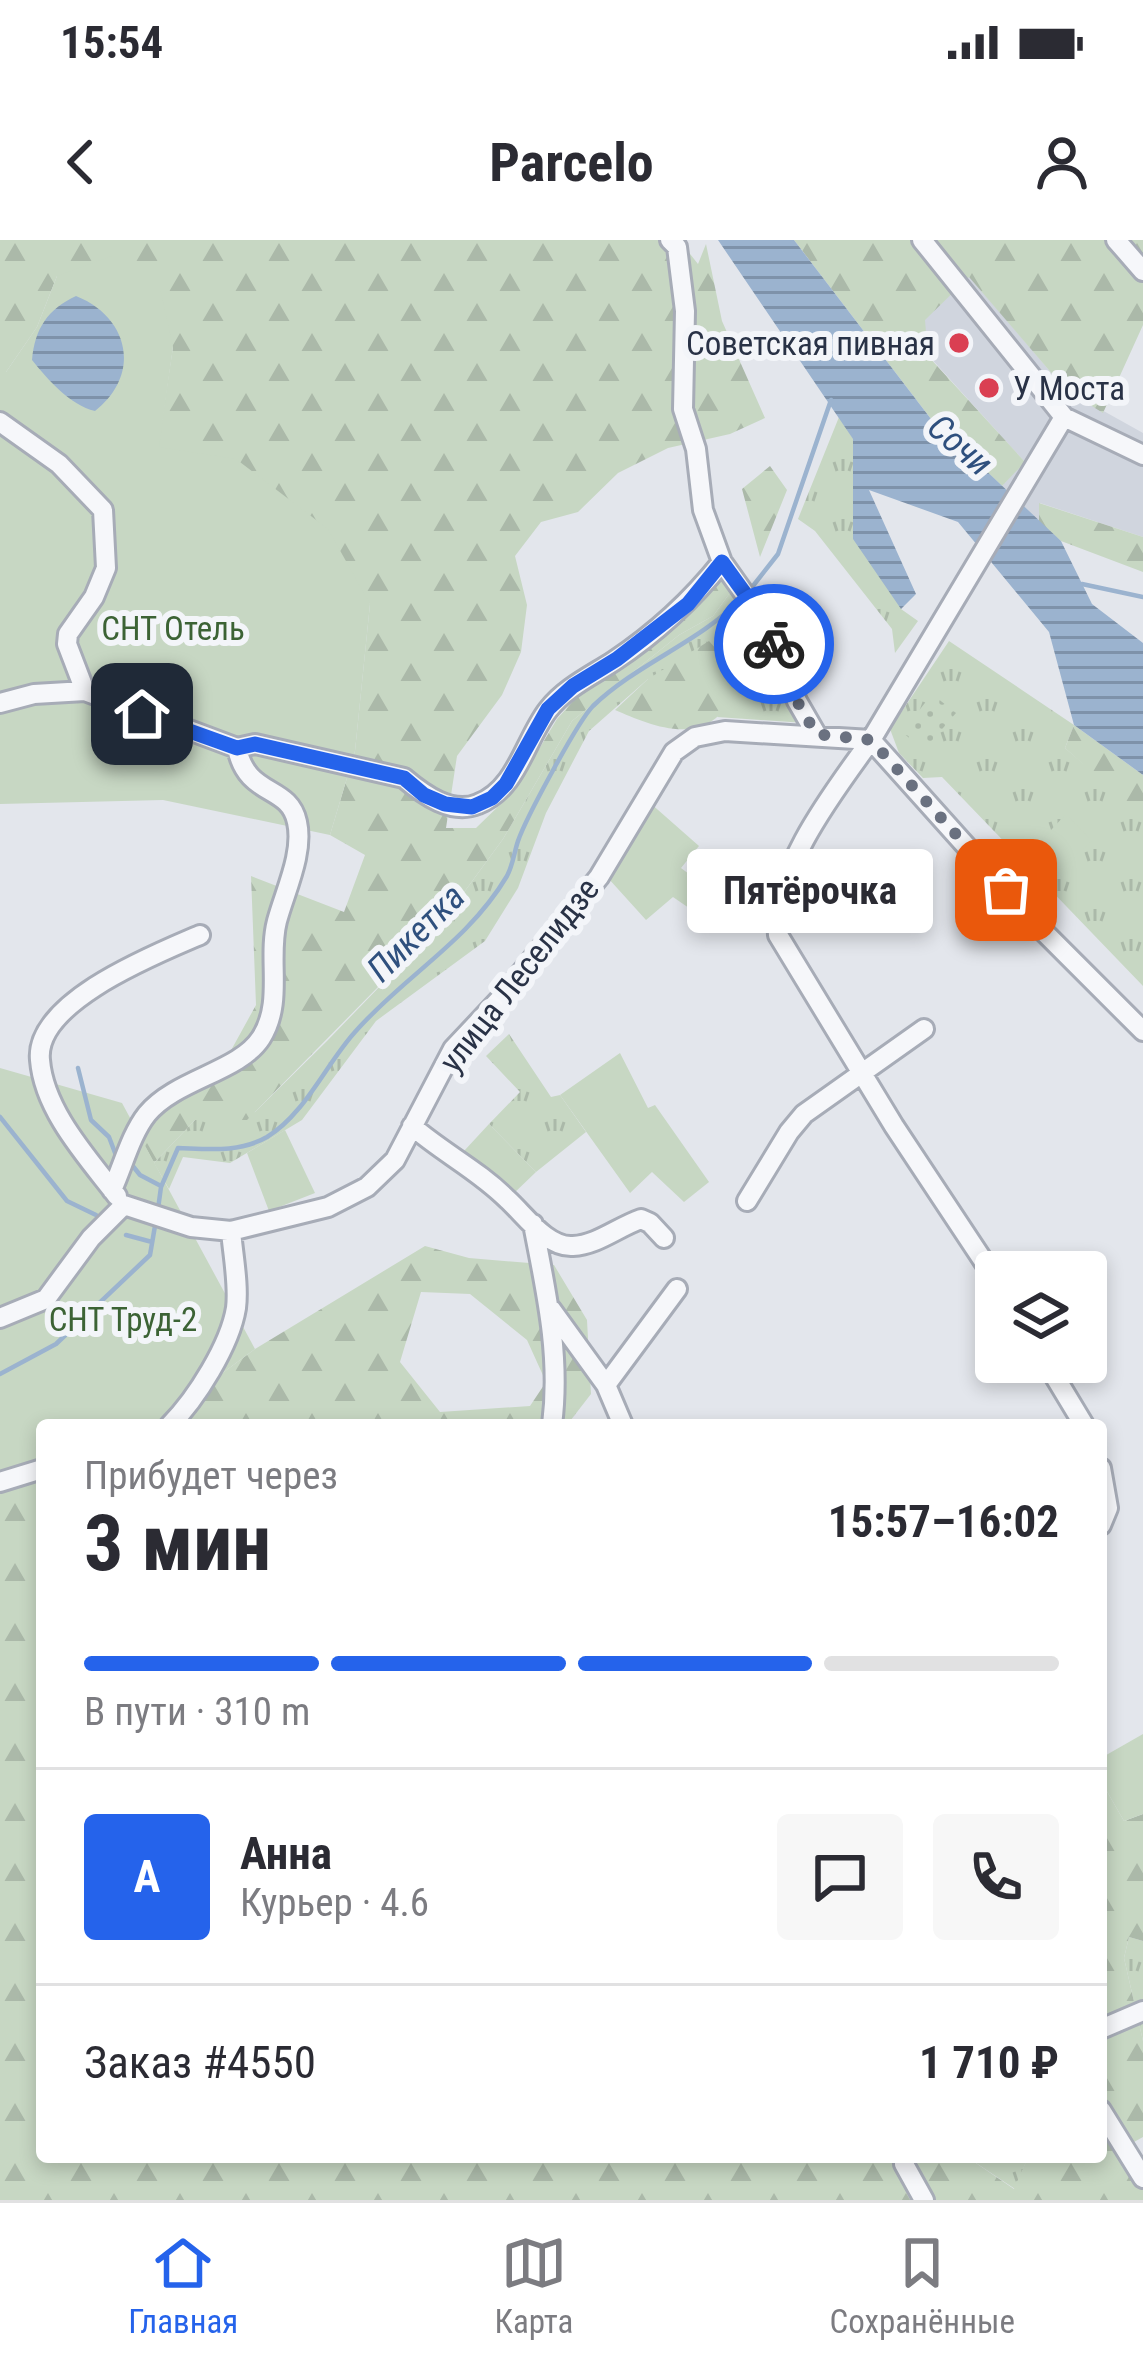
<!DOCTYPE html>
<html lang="ru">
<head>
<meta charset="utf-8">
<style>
	:root { --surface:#fff; --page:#f7f7f7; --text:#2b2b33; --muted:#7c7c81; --line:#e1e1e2; --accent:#2563eb }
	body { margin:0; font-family:"Roboto Condensed",sans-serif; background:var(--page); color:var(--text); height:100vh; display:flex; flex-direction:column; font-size:45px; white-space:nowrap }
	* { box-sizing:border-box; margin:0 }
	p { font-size:39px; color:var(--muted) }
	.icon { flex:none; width:66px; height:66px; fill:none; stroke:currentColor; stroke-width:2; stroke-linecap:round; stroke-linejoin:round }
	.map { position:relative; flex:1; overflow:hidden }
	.panel { position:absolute; left:36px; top:1179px; width:1071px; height:744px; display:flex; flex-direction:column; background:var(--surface); border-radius:12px; box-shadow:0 6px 18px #0003 }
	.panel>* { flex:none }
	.buttons { position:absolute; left:975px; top:1011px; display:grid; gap:24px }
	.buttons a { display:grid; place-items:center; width:132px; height:132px; border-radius:12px; background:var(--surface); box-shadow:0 6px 18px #0003; font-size:60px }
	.pin { position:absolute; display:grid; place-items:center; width:102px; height:102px; color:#fff; margin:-51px; border-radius:24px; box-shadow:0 6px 18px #0006 }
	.courier { position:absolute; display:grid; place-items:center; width:120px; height:120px; margin:-60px; border:9px solid #2563eb; border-radius:50%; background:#fff; color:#222; box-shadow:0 3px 15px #0007 }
	.bubble { position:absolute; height:84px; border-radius:12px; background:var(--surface); box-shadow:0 6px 18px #0003; font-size:39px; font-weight:700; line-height:84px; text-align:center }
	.summary em { font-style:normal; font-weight:700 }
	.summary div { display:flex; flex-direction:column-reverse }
	.summary { display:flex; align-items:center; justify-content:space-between; height:204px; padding:0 48px }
	h1 { font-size:78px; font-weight:700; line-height:90px }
	.bar { display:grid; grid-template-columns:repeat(4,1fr); gap:18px 12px; align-content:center; height:144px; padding:0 48px }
	.bar i { height:15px; border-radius:9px; background:var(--line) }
	.bar .active { background:var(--accent) }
	.bar p { grid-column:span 4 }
	.line { display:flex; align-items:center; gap:30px; padding:0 48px; border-top:3px solid var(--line) }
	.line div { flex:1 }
	.round { display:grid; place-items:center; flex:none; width:126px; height:126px; border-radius:12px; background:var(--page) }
	.status { display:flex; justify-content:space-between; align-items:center; height:84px; padding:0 60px; background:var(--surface); direction:ltr }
	.status svg { height:33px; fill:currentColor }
	header { display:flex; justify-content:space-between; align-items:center; height:156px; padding:0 48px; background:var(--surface); font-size:54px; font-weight:700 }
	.dock { display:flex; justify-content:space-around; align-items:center; height:168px; border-top:3px solid var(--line); background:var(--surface); font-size:33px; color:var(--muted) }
	.dock a { display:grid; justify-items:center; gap:6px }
	.dock .active { color:var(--accent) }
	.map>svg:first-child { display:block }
	.built { fill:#d0d5de }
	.grass { fill:url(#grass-tufts) }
	.forest { fill:url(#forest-firs); fill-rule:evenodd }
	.park { fill:url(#park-dots) }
	.garden { fill:#c7d7c3 }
	.water { fill:url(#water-rules) }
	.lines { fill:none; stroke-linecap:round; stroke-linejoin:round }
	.stream { stroke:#9bb3cf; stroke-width:4.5 }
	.minor-casing { stroke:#a7acb7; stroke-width:24 }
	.minor { stroke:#f6f7fa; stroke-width:18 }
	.done { stroke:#6a7180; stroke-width:12; stroke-dasharray:0 21.6 }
	.route { stroke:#2563eb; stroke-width:15 }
	.poi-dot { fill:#da3f52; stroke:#f3f5f9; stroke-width:4.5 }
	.labels { text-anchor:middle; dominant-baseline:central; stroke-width:12; stroke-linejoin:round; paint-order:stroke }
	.poi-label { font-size:33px; fill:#293246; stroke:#f3f5f9; text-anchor:end }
	.park-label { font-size:33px; fill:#3c6335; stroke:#f3f5f9 }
	.street-label { font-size:33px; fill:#293246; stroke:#f3f5f9 }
	.water-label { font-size:36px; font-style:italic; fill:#2f507e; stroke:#f3f5f9 }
</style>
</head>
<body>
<div class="status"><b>15:54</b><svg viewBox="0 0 49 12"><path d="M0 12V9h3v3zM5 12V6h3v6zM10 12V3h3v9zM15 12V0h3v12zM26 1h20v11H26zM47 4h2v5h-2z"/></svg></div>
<header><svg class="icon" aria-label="back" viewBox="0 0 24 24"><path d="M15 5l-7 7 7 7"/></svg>Parcelo<svg class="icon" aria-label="person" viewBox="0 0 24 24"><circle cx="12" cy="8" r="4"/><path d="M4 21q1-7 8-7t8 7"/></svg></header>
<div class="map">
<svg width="1143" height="1960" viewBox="0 0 1143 1960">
	<defs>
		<pattern id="grass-tufts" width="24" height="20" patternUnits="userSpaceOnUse" patternTransform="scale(3)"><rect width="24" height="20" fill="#c7d7c3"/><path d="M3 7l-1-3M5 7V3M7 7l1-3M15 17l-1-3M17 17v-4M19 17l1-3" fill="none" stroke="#abb9a9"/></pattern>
		<pattern id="forest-firs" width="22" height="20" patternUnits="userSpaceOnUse" patternTransform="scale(3)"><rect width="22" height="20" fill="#c7d7c3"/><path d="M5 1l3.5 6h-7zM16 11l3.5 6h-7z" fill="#abb9a9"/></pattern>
		<pattern id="park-dots" width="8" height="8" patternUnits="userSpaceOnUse" patternTransform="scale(3)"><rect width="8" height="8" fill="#c7d7c3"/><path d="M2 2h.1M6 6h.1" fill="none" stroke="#abb9a9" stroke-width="1.8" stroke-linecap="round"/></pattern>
		<pattern id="water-rules" width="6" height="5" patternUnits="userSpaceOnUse" patternTransform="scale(3)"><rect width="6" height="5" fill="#9bb3cf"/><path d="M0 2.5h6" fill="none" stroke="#7e92aa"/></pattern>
	</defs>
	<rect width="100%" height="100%" fill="#e3e6ec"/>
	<path class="built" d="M969,36L1066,150L1143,193V297L1040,263L1039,283L1002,246L1024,221L928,115L924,80Z"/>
	<path class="grass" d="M839,177L854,200L855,235L901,369L918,381L895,413L892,389L815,291L798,279Z
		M732,350L740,376L805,483L717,477L740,437L648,439L589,491L546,573L518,648L485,701L376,781L302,880L230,923L183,917L169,949L154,923L195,880L255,872L327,801L443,681L503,599L572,481L679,395L713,376Z
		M949,401L1074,485L1065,508L1143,575V746L942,537L923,538L899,513L890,489Z
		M509,794L551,857L560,855L586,892L536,932L489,884L520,852L486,816Z
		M1129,1697L1143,1701V1801L1124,1718Z
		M967,1917H1028L1015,1949Z"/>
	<path class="forest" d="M0,0H679L698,24L706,4L722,81L765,178L730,194L668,208L618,233L578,272L541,282L515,316L527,365L521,412L502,455L457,516L446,588H476L514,551L557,479L575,459L696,367L720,338L732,350L713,376L679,395L572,481L503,599L443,681L247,880H195L154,923L132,882L172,843L229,814L256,765L251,636L344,672L365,615L330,595L355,511L370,364L158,207L173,107L57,36L37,87L6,132H0Z
		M794,0H1143V85L1103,173L1066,150L969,37L925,80L928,116L1025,222L1002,246L931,179Z
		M770,226L787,250L760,317L742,249Z
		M1039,263L1143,297V332L1061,301L1039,283Z
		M709,401L741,437C734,449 726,470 716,478C687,502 643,482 615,470L648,439Z
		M1074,485L1143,535V578L1065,508Z
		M425,1006L469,1018L554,1025L587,1080L591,1154L567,1185H152L255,1109ZM421,1052L470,1054L527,1100L546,1142L530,1166L440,1172L400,1122Z
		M42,1230V1917H967L1014,1949L1028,1917H1101V1541L1124,1581L1143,1574V1701L1129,1697L1124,1718L1143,1801V1897L1125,1907L1143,1946V1960H0V1246Z"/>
	<path class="park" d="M932,454L956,473L924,510L902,492Z"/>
	<path class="garden" d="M112,16L160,48L173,107L159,207L236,219L328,289L370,364L355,511L330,595L163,560L0,564V132H6L37,87L57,36Z
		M649,562L699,606L681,628L717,655L702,677L673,657L646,680L608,638Z
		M1066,574L1092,601L1060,630L1036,606Z
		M620,813L648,868L655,865L709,942L684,962L652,932L630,953L560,855Z
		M0,828L122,863L255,1109L152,1185H42V1230L0,1246Z
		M489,884L536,932L511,956L464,911Z
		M285,890L315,953L269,971L247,913Z
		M1143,1494V1574L1124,1581L1101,1541V1518Z"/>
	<path class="water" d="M718,0H794L931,179L1061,301L1092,364L1143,403V535L1074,485L1049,392L958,282L869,250L916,354L901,369L853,299V199Z
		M76,56C129,77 142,134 95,171C70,165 48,140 32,120C35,88 48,69 76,56Z"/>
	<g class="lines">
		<path class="stream" d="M1082,344L1143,357
			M749,351L778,314L831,160
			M78,828L91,880L109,897L117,918
			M0,877L67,961L96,975
			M132,925L140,935L161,946
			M158,969L161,947L178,908C208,909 239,913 267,897C305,874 326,824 355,792C405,735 467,703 507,636C513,625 514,613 518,601C526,578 578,481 593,466C638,423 698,403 741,359
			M126,995L152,1002
			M0,1134L56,1104L150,1015L156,980"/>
		<defs>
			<path id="minor" d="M670,0L677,7L685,71L683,169L696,209L703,270L722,322L763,380L797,461L816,494
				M922,0L1064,177L1143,215
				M1116,0L1143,31
				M1064,177L871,500L1035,683L1143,791
				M0,182L59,224L103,270L106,328L94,357L68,394L67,404L85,451
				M0,463L34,454L85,451L237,508L255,504L404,538C424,555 452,575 478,564C517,549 525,500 548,470C565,448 591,436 614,421C656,393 691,361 722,322
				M412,886C443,913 478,930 507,959C525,975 547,1008 573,1006C597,1005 618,987 641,979L650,983L664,998
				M112,950C123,926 131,894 147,874C176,839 239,832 261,798C284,762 267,719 277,681C285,651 304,613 297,582C289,544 247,558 237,508
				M117,956C88,918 44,871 40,820C34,762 156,714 200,695
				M747,961L789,892L804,874L924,789
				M533,984C546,1051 561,1116 552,1185
				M551,1069L606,1145L623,1185
				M0,1078L46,1059L91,998L124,965L191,987L231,991L328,967L367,947L395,920L453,809L500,759L599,637L674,512L695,497L725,491L871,500C835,550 772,630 778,695L894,886L996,1040
				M1046,1122L1084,1185
				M606,1145L677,1049
				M170,1185C196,1159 230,1105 236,1068C239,1045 233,1015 231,991
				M1101,1228L1108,1268L1101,1285
				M0,1242L42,1229
				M1101,1789L1143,1771
				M1101,1870L1143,1938
				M907,1917L904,1924L924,1960"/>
		</defs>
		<use href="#minor" class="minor-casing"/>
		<use href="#minor" class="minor"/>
	</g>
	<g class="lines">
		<path class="done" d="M774,404L797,461L816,494L871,500L1006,650"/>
		<path class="route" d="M142,474L237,508L255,504L404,538L424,555L445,564L472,567L492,558L506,544L548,469L573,446L617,419L688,364L722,322L764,380L774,404"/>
	</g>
	<g class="poi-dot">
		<circle cx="959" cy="103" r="12"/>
		<circle cx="989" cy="148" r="12"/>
	</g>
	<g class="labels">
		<g class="poi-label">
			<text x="935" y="103">Советская пивная</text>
			<text x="1013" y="148" text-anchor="start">У Моста</text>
		</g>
		<g class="park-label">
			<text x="173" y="388">СНТ Отель</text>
			<text x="123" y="1079">СНТ Труд-2</text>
		</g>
		<g class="street-label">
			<text transform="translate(519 735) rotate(-52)">улица Леселидзе</text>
		</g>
		<g class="water-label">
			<text transform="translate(960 205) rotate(41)">Сочи</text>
			<text transform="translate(416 693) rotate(-45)">Пикетка</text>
		</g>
	</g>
</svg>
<div class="buttons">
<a><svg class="icon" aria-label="layers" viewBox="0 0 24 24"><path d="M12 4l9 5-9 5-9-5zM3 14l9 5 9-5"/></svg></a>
</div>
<div class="pin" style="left:1006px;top:650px;background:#ea580c"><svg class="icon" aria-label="bag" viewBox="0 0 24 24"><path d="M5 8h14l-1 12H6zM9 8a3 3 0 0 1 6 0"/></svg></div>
<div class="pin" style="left:142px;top:474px;background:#1f2937"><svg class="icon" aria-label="home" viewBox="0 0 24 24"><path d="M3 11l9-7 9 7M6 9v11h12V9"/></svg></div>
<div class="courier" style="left:774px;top:404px"><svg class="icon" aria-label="bike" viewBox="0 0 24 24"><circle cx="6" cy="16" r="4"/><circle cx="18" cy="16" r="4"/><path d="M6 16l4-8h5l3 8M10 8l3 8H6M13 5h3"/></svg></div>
<div class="bubble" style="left:687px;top:609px;width:246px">Пятёрочка</div>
<section class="panel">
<div class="summary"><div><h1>3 мин</h1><p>Прибудет через</p></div><em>15:57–16:02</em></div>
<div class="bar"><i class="active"></i><i class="active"></i><i class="active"></i><i></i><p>В пути · 310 m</p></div>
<div class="line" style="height:216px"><b class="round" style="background:var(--accent);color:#fff">А</b><div><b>Анна</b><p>Курьер · 4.6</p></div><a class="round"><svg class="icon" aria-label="chat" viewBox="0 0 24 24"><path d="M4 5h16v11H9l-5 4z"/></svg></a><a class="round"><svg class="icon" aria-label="phone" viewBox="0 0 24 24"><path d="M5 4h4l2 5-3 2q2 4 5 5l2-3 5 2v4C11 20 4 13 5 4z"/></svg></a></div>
<div class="line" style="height:156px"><div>Заказ #4550</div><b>1 710 ₽</b></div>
</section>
</div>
<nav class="dock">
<a class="active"><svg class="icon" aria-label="home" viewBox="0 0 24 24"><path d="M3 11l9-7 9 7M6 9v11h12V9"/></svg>Главная</a>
<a><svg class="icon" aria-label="map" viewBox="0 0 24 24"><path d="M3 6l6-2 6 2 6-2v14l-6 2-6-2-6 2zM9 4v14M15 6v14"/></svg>Карта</a>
<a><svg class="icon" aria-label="saved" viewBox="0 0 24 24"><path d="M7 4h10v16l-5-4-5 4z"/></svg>Сохранённые</a>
</nav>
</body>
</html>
